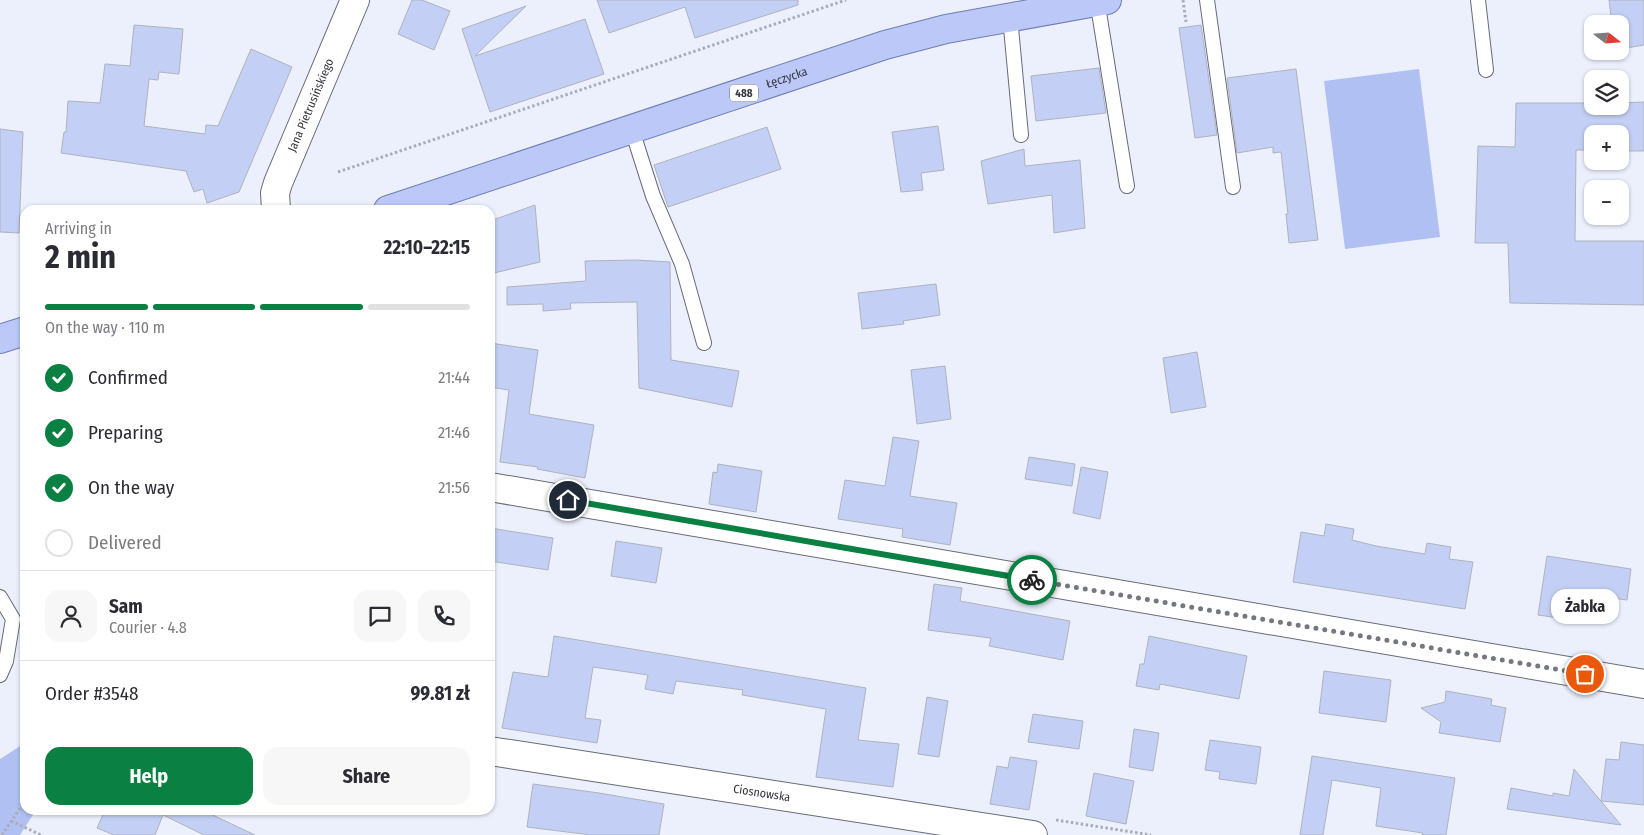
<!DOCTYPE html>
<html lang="en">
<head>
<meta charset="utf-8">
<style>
	:root { --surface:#fff; --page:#f7f7f7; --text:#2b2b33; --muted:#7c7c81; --line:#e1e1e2; --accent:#0b8043 }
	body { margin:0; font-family:"Fira Sans Condensed",sans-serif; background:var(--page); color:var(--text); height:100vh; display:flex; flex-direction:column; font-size:19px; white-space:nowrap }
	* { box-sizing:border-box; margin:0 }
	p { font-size:16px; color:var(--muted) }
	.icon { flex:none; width:28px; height:28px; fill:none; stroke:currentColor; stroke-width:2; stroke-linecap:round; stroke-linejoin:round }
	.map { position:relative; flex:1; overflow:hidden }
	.sheet { position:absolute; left:20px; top:205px; width:475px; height:610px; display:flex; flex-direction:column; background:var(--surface); border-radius:15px; box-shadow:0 1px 4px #0004 }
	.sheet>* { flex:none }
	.needle { width:32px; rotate:107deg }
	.tools { position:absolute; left:1584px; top:15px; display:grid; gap:10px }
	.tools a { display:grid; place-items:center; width:45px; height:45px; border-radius:10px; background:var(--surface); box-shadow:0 1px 4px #0004; font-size:25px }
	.pin { position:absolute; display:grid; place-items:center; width:42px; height:42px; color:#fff; margin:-21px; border:2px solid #fff; border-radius:50%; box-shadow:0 1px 5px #0007 }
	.courier { position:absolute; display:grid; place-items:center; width:50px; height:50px; margin:-25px; border:4px solid #0b8043; border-radius:50%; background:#fff; color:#222; box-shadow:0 1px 6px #0007 }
	.bubble { position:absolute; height:35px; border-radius:15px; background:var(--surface); box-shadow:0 1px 4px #0004; font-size:16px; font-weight:700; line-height:35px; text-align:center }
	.summary em { font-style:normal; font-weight:700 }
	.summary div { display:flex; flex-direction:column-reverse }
	.summary { display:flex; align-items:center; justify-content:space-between; height:85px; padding:0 25px }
	h1 { font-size:32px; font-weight:700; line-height:38px }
	.bar { display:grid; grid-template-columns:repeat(4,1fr); gap:8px 5px; align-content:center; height:60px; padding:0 25px }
	.bar i { height:6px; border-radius:4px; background:var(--line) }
	.bar .active { background:var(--accent) }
	.bar p { grid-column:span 4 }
	.line { display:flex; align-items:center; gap:12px; padding:0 25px; border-top:1px solid var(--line) }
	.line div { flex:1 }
	.round { display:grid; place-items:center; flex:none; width:52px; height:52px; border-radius:15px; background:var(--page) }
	ol { padding:0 25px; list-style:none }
	li { display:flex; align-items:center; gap:15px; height:55px }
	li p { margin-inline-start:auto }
	li .icon { padding:5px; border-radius:50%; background:var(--accent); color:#fff; stroke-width:4 }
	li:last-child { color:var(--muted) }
	li i { width:28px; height:28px; border:2px solid var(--line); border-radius:50% }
	.button { display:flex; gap:10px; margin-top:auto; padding:10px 25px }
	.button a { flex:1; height:58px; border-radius:15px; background:var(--accent); color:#fff; font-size:20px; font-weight:700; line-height:58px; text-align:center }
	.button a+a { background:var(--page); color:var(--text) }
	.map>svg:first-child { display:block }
	.green { fill:#b0c0f3 }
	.building { fill:#c3cff4; stroke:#afb3bf }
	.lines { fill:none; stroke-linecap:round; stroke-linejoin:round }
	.service-casing { stroke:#676b76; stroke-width:16 }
	.minor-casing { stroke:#676b76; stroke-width:30 }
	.primary-casing { stroke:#6e7db3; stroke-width:30 }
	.path { stroke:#aaadb8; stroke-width:3; stroke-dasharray:2.5 2.5; stroke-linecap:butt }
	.service { stroke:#fff; stroke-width:14 }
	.minor { stroke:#fff; stroke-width:28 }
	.primary { stroke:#bbc8f8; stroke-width:28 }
	.done { stroke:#757780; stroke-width:5; stroke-dasharray:0 9 }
	.route { stroke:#0b8043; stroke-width:6 }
	.labels { text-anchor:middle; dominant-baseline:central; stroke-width:5; stroke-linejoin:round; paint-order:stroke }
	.shield { fill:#fefefe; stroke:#717276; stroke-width:1 }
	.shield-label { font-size:11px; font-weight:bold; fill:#35363c }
	.street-label { font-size:12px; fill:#35363c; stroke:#fefefe }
</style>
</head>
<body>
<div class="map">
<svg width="1644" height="835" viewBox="0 0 1644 835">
	<rect width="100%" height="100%" fill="#ecf0fd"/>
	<path class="green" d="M1419,69L1440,237L1345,249L1324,81Z
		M25,743V810H36L20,835H0V759Z"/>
	<path class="building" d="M412,0H422L450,11L434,50L398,34Z
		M597,0H798V5L695,38L685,7L609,33Z
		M1609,0H1644V45L1620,49V24H1612Z
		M526,6L475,56L585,19L604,74L490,112L462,29Z
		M134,25L183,29L179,74L159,72L158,80L149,79L144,126L205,134L206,125L218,126L251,49L292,67L239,192L207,203L203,189L194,192L186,171L61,153L64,132H66L68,101L100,103L105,64L130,66Z
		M1201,25L1217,135L1195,138L1179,28Z
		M1099,68L1106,113L1036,121L1031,76Z
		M1296,69L1318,240L1289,243L1286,214H1288L1281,152L1273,153V147L1237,153L1227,78Z
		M1644,102V151H1620V134H1592V150H1576L1575,241H1644V305L1510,303L1508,243H1475L1478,146L1515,147L1516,103H1592V106H1620V103Z
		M938,126L944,170L921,173L923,190L901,192L892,132Z
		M767,127L781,169L668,207L654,165Z
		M0,129L23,132L19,233L0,232Z
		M1024,149L1025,166L1080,160L1085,228L1054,233L1052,195L988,204L981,161Z
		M535,205L540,262L490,274V221Z
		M636,260L670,262L671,360L739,371L732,407L639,388L637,302L570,303L571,309L543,311V304L507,305V287L586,281L585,261Z
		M936,284L940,315L903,321L904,324L862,329L858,293Z
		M490,343L538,350L529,414L594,425L585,478L537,469L538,467L500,462L509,390L490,387Z
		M1197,352L1206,407L1171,413L1163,358Z
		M945,366L951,419L917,424L911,370Z
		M893,437L919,441L910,496L957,503L950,545L902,537L903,529L838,519L845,480L885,486Z
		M1029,457L1075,464L1072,486L1025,479Z
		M718,464L762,471L756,512L709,504L713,472L717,473Z
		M1081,467L1108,472L1100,519L1073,513Z
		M1326,524L1354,529L1352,540L1376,546L1425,554L1427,543L1451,547L1449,559L1473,562L1465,609L1293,582L1301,532L1324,536Z
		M490,528L553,538L548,570L490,561Z
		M616,541L662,548L656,583L611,576Z
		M1547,556L1631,569L1627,600L1583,594L1579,621L1538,615Z
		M934,584L962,588L960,601L1070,621L1063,660L989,646L991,638L928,630Z
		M554,636L866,688L858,740L899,744L893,787L816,777L826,709L742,695L743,690L676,681L673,694L645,689L648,675L593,667L585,718L601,720L597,743L502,728L513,672L548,677Z
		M1149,636L1247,656L1239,699L1160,684L1159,690L1136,686L1140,664H1144Z
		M1324,671L1391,680L1386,722L1319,713Z
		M1446,691L1492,699L1491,705L1506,708L1500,742L1439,733L1441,722L1421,708L1445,702Z
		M927,697L948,701L939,757L918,754Z
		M1033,714L1083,721L1079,749L1028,742Z
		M1134,729L1159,733L1153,771L1129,767Z
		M1210,740L1261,747L1256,784L1219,779L1220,772L1205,770Z
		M1621,742L1644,745V805L1601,801L1606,759L1619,760Z
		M1312,756L1455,778L1446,835H1422L1423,833L1376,826L1381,788L1332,780L1323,835H1300Z
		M1010,757L1037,761L1029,810L990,804L997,766L1008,768Z
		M1574,769L1621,825L1507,809L1511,788L1553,796V793L1569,796Z
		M1094,773L1134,781L1126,824L1086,816Z
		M533,784L599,793L664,804L659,835H591L527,827Z
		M105,810H202L255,835H204L163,815L155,835H114L97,828Z"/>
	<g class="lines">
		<defs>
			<path id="service" d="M1097,0L1127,186
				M1207,0L1233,187
				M1478,0L1486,70
				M1010,17L1021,135
				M632,130L653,196L682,264L704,343
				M0,597L13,619L6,661L0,675"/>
			<g id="minor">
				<path id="s1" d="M276,210L275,193L278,183L355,0"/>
				<path d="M490,487L1644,684"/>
				<path id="s2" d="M490,751L1033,835"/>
			</g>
			<g id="primary">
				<path id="s3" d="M388,210L885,45L946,29L1107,0"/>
				<path d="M0,339L25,331"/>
			</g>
		</defs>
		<use href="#service" class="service-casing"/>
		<use href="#minor" class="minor-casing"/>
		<use href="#primary" class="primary-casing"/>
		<path class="path" d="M1183,0L1186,22
			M338,172L846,0
			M1056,820L1151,835
			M11,821L41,835
			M2,835L25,801"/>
		<use href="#service" class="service"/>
		<use href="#minor" class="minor"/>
		<use href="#primary" class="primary"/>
	</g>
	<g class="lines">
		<path class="done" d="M1032,580L1585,674"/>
		<path class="route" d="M568,500L1032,580"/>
	</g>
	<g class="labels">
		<rect class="shield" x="730" y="84.5" width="28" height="17" rx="4"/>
		<g class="shield-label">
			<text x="744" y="93">488</text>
		</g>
		<g class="street-label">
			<text stroke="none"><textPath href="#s3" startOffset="420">Łęczycka</textPath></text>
			<text stroke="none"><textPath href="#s1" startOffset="112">Jana Pietrusińskiego</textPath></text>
			<text stroke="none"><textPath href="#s2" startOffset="275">Ciosnowska</textPath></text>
		</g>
	</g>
</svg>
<div class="tools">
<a><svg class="needle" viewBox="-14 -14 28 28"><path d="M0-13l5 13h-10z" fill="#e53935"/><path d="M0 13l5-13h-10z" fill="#7c7c81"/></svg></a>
<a><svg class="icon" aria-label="layers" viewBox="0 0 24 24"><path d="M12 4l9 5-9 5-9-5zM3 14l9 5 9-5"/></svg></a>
<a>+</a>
<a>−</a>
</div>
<div class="pin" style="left:1585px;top:674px;background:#ea580c"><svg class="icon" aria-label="bag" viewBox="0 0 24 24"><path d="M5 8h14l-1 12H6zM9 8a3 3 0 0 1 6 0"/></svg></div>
<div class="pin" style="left:568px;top:500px;background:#1f2937"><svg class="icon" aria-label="home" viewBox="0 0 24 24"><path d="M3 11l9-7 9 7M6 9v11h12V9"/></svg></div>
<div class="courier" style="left:1032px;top:580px"><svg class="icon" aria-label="bike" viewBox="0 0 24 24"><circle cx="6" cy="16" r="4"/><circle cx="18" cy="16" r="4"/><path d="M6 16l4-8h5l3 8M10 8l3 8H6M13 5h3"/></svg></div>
<div class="bubble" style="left:1551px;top:589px;width:68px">Żabka</div>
<section class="sheet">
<div class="summary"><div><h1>2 min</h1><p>Arriving in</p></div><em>22:10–22:15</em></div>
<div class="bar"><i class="active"></i><i class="active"></i><i class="active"></i><i></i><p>On the way · 110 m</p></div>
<ol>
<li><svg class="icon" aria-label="check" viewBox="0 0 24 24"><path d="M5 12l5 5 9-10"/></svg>Confirmed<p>21:44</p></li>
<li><svg class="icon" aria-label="check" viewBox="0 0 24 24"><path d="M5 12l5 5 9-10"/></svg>Preparing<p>21:46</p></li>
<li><svg class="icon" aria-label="check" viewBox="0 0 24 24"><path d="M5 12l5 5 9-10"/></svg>On the way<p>21:56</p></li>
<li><i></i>Delivered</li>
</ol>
<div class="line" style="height:90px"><a class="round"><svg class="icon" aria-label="person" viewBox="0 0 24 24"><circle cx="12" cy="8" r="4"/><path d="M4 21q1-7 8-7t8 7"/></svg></a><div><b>Sam</b><p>Courier · 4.8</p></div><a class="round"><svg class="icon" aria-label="chat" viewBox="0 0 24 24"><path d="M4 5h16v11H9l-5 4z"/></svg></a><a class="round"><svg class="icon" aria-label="phone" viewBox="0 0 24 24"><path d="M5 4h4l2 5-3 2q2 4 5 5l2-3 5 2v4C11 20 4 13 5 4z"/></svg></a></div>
<div class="line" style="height:65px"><div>Order #3548</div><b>99.81 zł</b></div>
<div class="button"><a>Help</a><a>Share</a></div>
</section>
</div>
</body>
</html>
